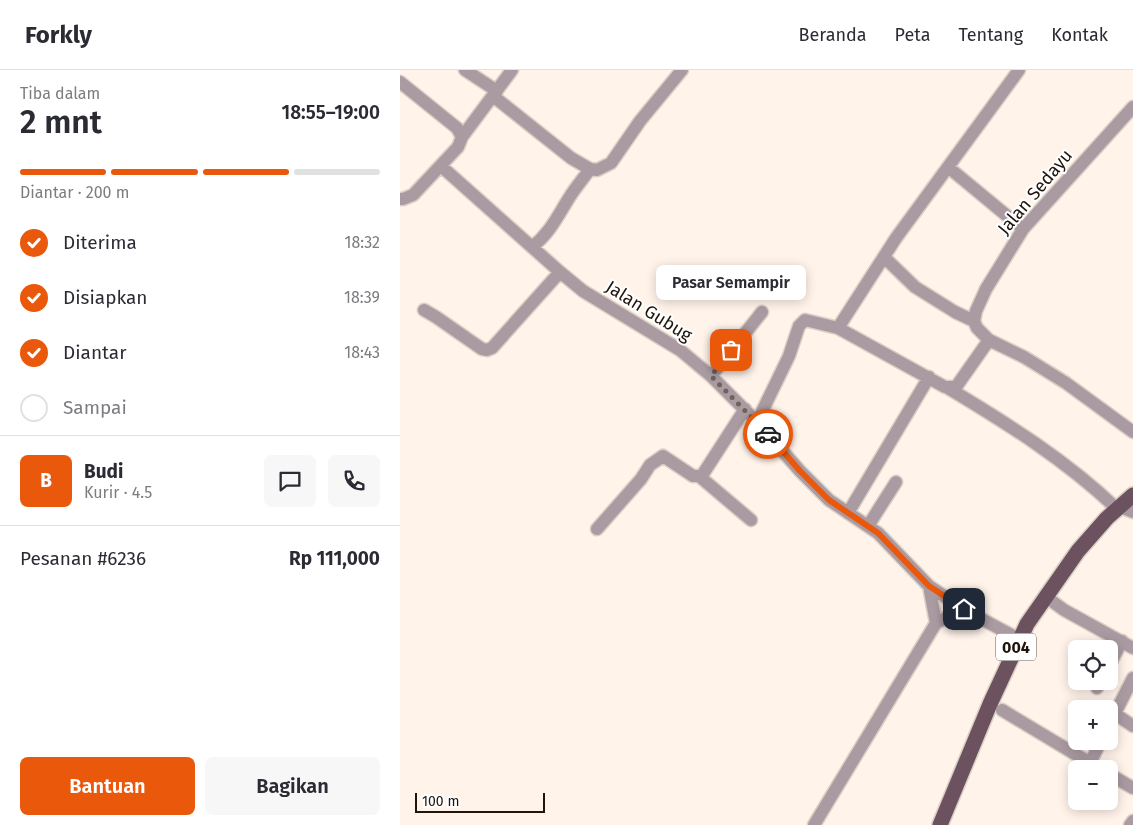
<!DOCTYPE html>
<html lang="id">
<head>
<meta charset="utf-8">
<style>
	:root { --surface:#fff; --page:#f7f7f7; --text:#2b2b33; --muted:#7c7c81; --line:#e1e1e2; --accent:#ea580c }
	body { margin:0; font-family:"Fira Sans",sans-serif; background:var(--page); color:var(--text); height:100vh; display:flex; flex-direction:column; font-size:19px; white-space:nowrap }
	* { box-sizing:border-box; margin:0 }
	p { font-size:16px; color:var(--muted) }
	.icon { flex:none; width:28px; height:28px; fill:none; stroke:currentColor; stroke-width:2; stroke-linecap:round; stroke-linejoin:round }
	.map { position:relative; flex:1; overflow:hidden }
	.side { display:flex; flex-direction:column; background:var(--surface); width:400px }
	.side>* { flex:none }
	.fabs { position:absolute; left:668px; top:570px; display:grid; gap:10px }
	.fabs a { display:grid; place-items:center; width:50px; height:50px; border-radius:8px; background:var(--surface); box-shadow:0 2px 12px #0003; font-size:25px }
	.scale { position:absolute; left:15px; bottom:12px; width:130px; box-sizing:border-box; padding-left:5px; border:2px solid #1e150c; border-top:0; font-size:14px; line-height:18px; white-space:nowrap; color:#1e150c; -webkit-text-stroke:4px #fff; paint-order:stroke }
	.pin { position:absolute; display:grid; place-items:center; width:42px; height:42px; color:#fff; margin:-21px; border-radius:10px; box-shadow:0 2px 8px #0006 }
	.courier { position:absolute; display:grid; place-items:center; width:50px; height:50px; margin:-25px; border:4px solid #ea580c; border-radius:50%; background:#fff; color:#222; box-shadow:0 1px 6px #0007 }
	.bubble { position:absolute; height:35px; border-radius:8px; background:var(--surface); box-shadow:0 2px 12px #0003; font-size:16px; font-weight:600; line-height:35px; text-align:center }
	.summary em { font-style:normal; font-weight:600 }
	.summary div { display:flex; flex-direction:column-reverse }
	.summary { display:flex; align-items:center; justify-content:space-between; height:85px; padding:0 20px }
	h1 { font-size:32px; font-weight:600; line-height:38px }
	.bar { display:grid; grid-template-columns:repeat(4,1fr); gap:8px 5px; align-content:center; height:60px; padding:0 20px }
	.bar i { height:6px; border-radius:4px; background:var(--line) }
	.bar .current { background:var(--accent) }
	.bar p { grid-column:span 4 }
	.line { display:flex; align-items:center; gap:12px; padding:0 20px; border-top:1px solid var(--line) }
	.line div { flex:1 }
	.round { display:grid; place-items:center; flex:none; width:52px; height:52px; border-radius:8px; background:var(--page) }
	ol { padding:0 20px; list-style:none }
	li { display:flex; align-items:center; gap:15px; height:55px }
	li p { margin-inline-start:auto }
	li .icon { padding:5px; border-radius:50%; background:var(--accent); color:#fff; stroke-width:4 }
	li:last-child { color:var(--muted) }
	li i { width:28px; height:28px; border:2px solid var(--line); border-radius:50% }
	.primary-button { display:flex; gap:10px; margin-top:auto; padding:10px 20px }
	.primary-button a { flex:1; height:58px; border-radius:8px; background:var(--accent); color:#fff; font-size:20px; font-weight:600; line-height:58px; text-align:center }
	.primary-button a+a { background:var(--page); color:var(--text) }
	header { display:flex; align-items:center; gap:30px; box-sizing:border-box; height:70px; padding:0 25px; background:var(--surface); border-bottom:1px solid var(--line) }
	header strong { font-size:24px }
	nav { display:flex; gap:28px; margin-inline-start:auto; font-size:18px }
	main { display:flex; flex:1; min-height:0 }
	.map>svg:first-child { display:block }
	.lines { fill:none; stroke-linecap:round; stroke-linejoin:round }
	.minor-casing { stroke:#dbcfc6; stroke-width:15 }
	.major-casing { stroke:#dbcfc6; stroke-width:18 }
	.minor { stroke:#aa9ba2; stroke-width:12 }
	.major { stroke:#6b525e; stroke-width:15 }
	.done { stroke:#6d635a; stroke-width:5; stroke-dasharray:0 9 }
	.route { stroke:#ea580c; stroke-width:6 }
	.labels { text-anchor:middle; dominant-baseline:central; stroke-width:4; stroke-linejoin:round; paint-order:stroke }
	.shield { fill:#fff; stroke:#625b55; stroke-width:1 }
	.shield-label { font-size:16px; font-weight:bold; fill:#1e150c }
	.street-label { font-size:18px; fill:#1e150c; stroke:#fff }
</style>
</head>
<body>
<header>
<strong>Forkly</strong>
<nav><a>Beranda</a><a>Peta</a><a>Tentang</a><a>Kontak</a></nav>
</header>
<main>
<section class="side">
<div class="summary"><div><h1>2 mnt</h1><p>Tiba dalam</p></div><em>18:55–19:00</em></div>
<div class="bar"><i class="current"></i><i class="current"></i><i class="current"></i><i></i><p>Diantar · 200 m</p></div>
<ol>
<li><svg class="icon" aria-label="check" viewBox="0 0 24 24"><path d="M5 12l5 5 9-10"/></svg>Diterima<p>18:32</p></li>
<li><svg class="icon" aria-label="check" viewBox="0 0 24 24"><path d="M5 12l5 5 9-10"/></svg>Disiapkan<p>18:39</p></li>
<li><svg class="icon" aria-label="check" viewBox="0 0 24 24"><path d="M5 12l5 5 9-10"/></svg>Diantar<p>18:43</p></li>
<li><i></i>Sampai</li>
</ol>
<div class="line" style="height:90px"><b class="round" style="background:var(--accent);color:#fff">B</b><div><b>Budi</b><p>Kurir · 4.5</p></div><a class="round"><svg class="icon" aria-label="chat" viewBox="0 0 24 24"><path d="M4 5h16v11H9l-5 4z"/></svg></a><a class="round"><svg class="icon" aria-label="phone" viewBox="0 0 24 24"><path d="M5 4h4l2 5-3 2q2 4 5 5l2-3 5 2v4C11 20 4 13 5 4z"/></svg></a></div>
<div class="line" style="height:65px"><div>Pesanan #6236</div><b>Rp 111,000</b></div>
<div class="primary-button"><a>Bantuan</a><a>Bagikan</a></div>
</section>
<div class="map">
<svg width="733" height="755" viewBox="0 0 733 755">
	<rect width="100%" height="100%" fill="#fff3ea"/>
	<g class="lines">
		<defs>
			<path id="minor" d="M65,0L97,21
				M0,12L57,58L62,67
				M93,26L171,88L190,99L197,100L211,93L240,51L282,0
				M733,37L623,159L586,219L576,241L574,251L577,258L589,270L624,287L666,313L733,362
				M41,96L160,202L183,221L280,280L311,306L357,352L400,401L429,430L478,463L529,516L563,539L619,569
				M548,97L623,159
				M0,129H3L13,125L58,77L62,67L112,0
				M132,177C150,163 157,147 169,128C175,118 183,109 190,99
				M484,187L515,217L555,242L574,251
				M24,240L36,247L82,279L87,280L92,278L160,202
				M438,258L496,168L619,0
				M311,306L362,242
				M548,318C608,354 667,391 717,439
				M357,352L389,286L399,256L405,250L438,258L545,317H556L589,270
				M299,406L351,450
				M720,437L733,442
				M448,443L529,307
				M468,456L496,412
				M197,459L241,409L250,395L263,386L293,406H299L303,404L345,339
				M529,516L536,553
				M645,526L664,540L733,578
				M709,596L722,571
				M697,618L701,611
				M602,640L700,699
				M714,643L733,656
				M709,655L733,608
				M690,693L701,671
				M709,704L733,718
				M414,755L536,553L563,539
				M730,755L733,751"/>
			<path id="major" d="M540,755L590,634L627,554L678,481L707,448L733,425"/>
		</defs>
		<use href="#minor" class="minor-casing"/>
		<use href="#major" class="major-casing"/>
		<use href="#minor" class="minor"/>
		<use href="#major" class="major"/>
	</g>
	<g class="lines">
		<path class="done" d="M331,280L311,306L368,364"/>
		<path class="route" d="M368,364L400,401L429,430L478,463L529,516L564,539"/>
	</g>
	<g class="labels">
		<rect class="shield" x="596" y="563.5" width="40" height="27" rx="4"/>
		<g class="shield-label">
			<text x="616" y="577">004</text>
		</g>
		<g class="street-label">
			<text transform="translate(635 122) rotate(-50)">Jalan Sedayu</text>
			<text transform="translate(249 241) rotate(32)">Jalan Gubug</text>
		</g>
	</g>
</svg>
<div class="fabs">
<a><svg class="icon" aria-label="locate" viewBox="0 0 24 24"><circle cx="12" cy="12" r="6"/><path d="M12 2v4M12 18v4M2 12h4M18 12h4"/></svg></a>
<a>+</a>
<a>−</a>
</div>
<div class="scale">100 m</div>
<div class="pin" style="left:331px;top:280px;background:#ea580c"><svg class="icon" aria-label="bag" viewBox="0 0 24 24"><path d="M5 8h14l-1 12H6zM9 8a3 3 0 0 1 6 0"/></svg></div>
<div class="pin" style="left:564px;top:539px;background:#1f2937"><svg class="icon" aria-label="home" viewBox="0 0 24 24"><path d="M3 11l9-7 9 7M6 9v11h12V9"/></svg></div>
<div class="courier" style="left:368px;top:364px"><svg class="icon" aria-label="car" viewBox="0 0 24 24"><path d="M5 17H2v-5l4-1 3-4h7l3 4 3 1v5h-3M9 17h6M6 11h13"/><circle cx="7" cy="17" r="2"/><circle cx="17" cy="17" r="2"/></svg></div>
<div class="bubble" style="left:256px;top:195px;width:150px">Pasar Semampir</div>
</div>
</main>
</body>
</html>
